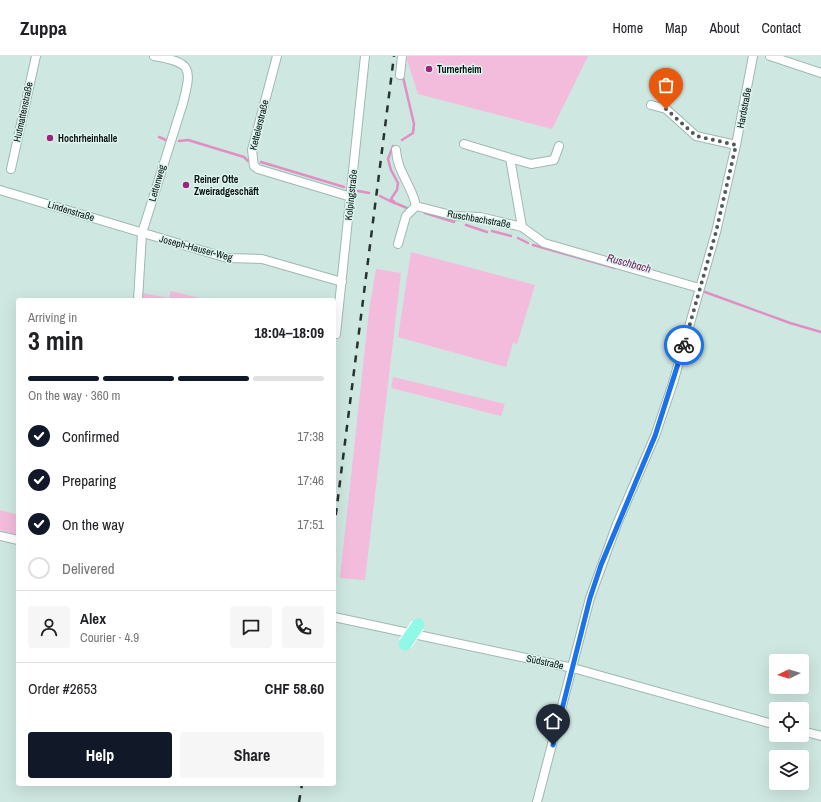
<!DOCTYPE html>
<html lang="en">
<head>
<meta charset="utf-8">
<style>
	:root { --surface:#fff; --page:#f6f6f6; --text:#202124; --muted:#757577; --line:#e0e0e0; --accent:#111827 }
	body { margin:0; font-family:"Archivo Narrow",sans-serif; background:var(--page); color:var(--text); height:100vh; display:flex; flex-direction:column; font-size:15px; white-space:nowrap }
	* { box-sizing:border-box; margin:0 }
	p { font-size:13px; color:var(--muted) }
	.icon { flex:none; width:22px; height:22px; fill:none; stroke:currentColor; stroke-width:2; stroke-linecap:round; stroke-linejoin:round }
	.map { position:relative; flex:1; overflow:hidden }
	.details { position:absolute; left:16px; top:242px; width:320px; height:488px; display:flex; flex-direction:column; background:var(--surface); border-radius:4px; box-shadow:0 4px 16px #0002 }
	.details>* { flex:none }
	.needle { width:26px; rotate:265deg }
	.buttons { position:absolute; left:769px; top:598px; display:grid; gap:8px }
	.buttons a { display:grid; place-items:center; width:40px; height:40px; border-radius:4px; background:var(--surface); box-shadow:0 4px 16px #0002; font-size:20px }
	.pin { position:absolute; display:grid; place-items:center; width:34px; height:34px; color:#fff; margin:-41px -17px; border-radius:50% 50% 50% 0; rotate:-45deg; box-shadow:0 0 4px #0007 }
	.pin .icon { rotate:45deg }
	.courier { position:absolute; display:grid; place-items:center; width:40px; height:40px; margin:-20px; border:3px solid #1a73e8; border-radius:50%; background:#fff; color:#222; box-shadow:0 1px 5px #0007 }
	.headline em { font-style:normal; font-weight:800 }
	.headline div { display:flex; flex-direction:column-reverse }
	.headline { display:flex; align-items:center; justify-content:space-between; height:68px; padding:0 12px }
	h1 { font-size:26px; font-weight:800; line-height:30px }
	.bar { display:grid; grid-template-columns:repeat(4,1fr); gap:6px 4px; align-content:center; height:48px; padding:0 12px }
	.bar i { height:5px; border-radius:3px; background:var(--line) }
	.bar .on { background:var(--accent) }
	.bar p { grid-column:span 4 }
	.line { display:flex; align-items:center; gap:10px; padding:0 12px; border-top:1px solid var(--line) }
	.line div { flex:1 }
	.round { display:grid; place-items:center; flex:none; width:42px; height:42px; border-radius:4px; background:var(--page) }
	ol { padding:0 12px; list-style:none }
	li { display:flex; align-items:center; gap:12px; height:44px }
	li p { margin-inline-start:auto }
	li .icon { padding:4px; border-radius:50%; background:var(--accent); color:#fff; stroke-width:4 }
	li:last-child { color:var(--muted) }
	li i { width:22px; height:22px; border:2px solid var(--line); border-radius:50% }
	.button { display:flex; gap:8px; margin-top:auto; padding:8px 12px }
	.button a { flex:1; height:46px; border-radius:4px; background:var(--accent); color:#fff; font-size:16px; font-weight:800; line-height:46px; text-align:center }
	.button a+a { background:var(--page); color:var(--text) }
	header { display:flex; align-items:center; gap:24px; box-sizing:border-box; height:56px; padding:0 20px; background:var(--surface); border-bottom:1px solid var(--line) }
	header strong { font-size:19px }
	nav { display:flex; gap:22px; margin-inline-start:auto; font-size:14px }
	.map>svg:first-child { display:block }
	.green { fill:#f3bbdc }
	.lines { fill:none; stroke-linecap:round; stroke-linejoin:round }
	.stream { stroke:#e08fc2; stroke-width:2.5 }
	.minor-casing { stroke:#a1b7b2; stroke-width:10 }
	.minor { stroke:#fff; stroke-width:8 }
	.rail { stroke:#283330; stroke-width:2.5; stroke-dasharray:7 7; stroke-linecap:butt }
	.primary-bridge-casing { stroke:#fff; stroke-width:15; stroke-linecap:butt }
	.primary-bridge { stroke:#91f8e6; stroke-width:13 }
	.done { stroke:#4e5b58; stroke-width:4; stroke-dasharray:0 7.2 }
	.route { stroke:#1a73e8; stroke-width:5 }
	.poi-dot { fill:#9e247b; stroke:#dcf4ee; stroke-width:1.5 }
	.labels { text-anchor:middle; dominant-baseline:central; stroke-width:3; stroke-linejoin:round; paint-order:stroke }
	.poi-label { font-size:10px; font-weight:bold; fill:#08100e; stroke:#dcf4ee; text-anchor:start }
	.street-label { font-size:10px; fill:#08100e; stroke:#dcf4ee }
	.water-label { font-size:11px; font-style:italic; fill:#75155a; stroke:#dcf4ee }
</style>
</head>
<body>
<header>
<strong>Zuppa</strong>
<nav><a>Home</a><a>Map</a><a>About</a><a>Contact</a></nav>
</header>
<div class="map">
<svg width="821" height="746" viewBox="0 0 821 746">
	<rect width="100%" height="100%" fill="#cfe7e1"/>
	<path class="green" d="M408,0H588L552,73L418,38L407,4Z
		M411,196L535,229L517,288L513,287L506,311L398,281Z
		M376,213L401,217L365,524L340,522L369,255Z
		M171,235L208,244H142V237L169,242Z
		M393,321L505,348L501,360L391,332Z
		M0,454L18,459V479L0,474Z"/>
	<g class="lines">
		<path class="stream" d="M159,81L166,84
			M402,84L413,77L414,68L403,21
			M179,85L188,84L244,101L248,105
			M393,90L388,103L391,114L398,127L397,134L391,143L395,147L407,152
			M261,106L344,131
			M358,135L369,137
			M380,140L394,147
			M425,157L454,166
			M466,169L487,176
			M492,175L511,180
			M518,182L528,187
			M533,189L615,212
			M705,236L790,267L821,276"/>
		<defs>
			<path id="minor" d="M277,0L252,94L254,110L258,113L351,141
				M770,0L821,17
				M400,19L402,0
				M651,49L666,53L696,80L736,89
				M464,88L510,102L522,171
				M396,94C397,116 412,129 416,150L406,160L398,188
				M510,102L531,108L554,104L559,90
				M11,113L36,0
				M0,134L227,202L262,203L342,226
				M416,150L455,160L480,161L522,171L544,187L699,232
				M138,244L142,177L183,47C192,11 192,7 154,0
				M336,278L365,0
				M0,480L18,484
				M334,561L573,612L776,669
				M802,675L821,680
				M537,746L590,542L617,468L655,380L673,327L716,176L736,89L753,0"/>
		</defs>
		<use href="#minor" class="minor-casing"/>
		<use href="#minor" class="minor"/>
		<path class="rail" d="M334,473L394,0
			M299,746L302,728"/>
		<defs>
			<path id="primary-bridge" d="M405,588L418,569"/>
		</defs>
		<use href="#primary-bridge" class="primary-bridge-casing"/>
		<use href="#primary-bridge" class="primary-bridge"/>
	</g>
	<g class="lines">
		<path class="done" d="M666,53L696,80L736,89L716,176L684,289"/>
		<path class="route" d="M553,689L590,542L601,509L655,380L684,289"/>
	</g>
	<g class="poi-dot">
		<circle cx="429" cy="13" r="4"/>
		<circle cx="50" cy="82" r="4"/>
		<circle cx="186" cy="129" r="4"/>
	</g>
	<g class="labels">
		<g class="poi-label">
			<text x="437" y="13">Turnerheim</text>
			<text x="58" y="82">Hochrheinhalle</text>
			<text x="194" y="123">Reiner Otte<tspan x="194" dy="12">Zweiradgeschäft</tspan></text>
		</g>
		<g class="street-label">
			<text transform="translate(744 52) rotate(-79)">Hardstraße</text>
			<text transform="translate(23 56) rotate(-78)">Hutmattenstraße</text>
			<text transform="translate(259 69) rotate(-76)">Kettelerstraße</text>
			<text transform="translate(157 127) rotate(-74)">Lettenweg</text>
			<text transform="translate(351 139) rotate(-84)">Kolpingstraße</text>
			<text transform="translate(71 155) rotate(17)">Lindenstraße</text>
			<text transform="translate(479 163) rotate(10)">Ruschbachstraße</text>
			<text transform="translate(196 192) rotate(15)">Joseph-Hauser-Weg</text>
			<text transform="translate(545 606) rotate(12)">Südstraße</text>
		</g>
		<g class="water-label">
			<text transform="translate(629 207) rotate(15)">Ruschbach</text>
		</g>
	</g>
</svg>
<div class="buttons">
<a><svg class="needle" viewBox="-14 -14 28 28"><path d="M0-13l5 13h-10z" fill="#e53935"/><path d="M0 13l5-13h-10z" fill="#757577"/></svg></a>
<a><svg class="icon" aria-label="locate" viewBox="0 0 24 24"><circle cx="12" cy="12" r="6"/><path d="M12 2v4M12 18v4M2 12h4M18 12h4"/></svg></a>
<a><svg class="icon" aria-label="layers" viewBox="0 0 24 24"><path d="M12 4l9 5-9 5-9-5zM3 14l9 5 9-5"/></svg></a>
</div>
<div class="pin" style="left:666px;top:53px;background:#ea580c"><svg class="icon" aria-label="bag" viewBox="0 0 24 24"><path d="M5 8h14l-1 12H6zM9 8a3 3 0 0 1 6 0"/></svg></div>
<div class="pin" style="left:553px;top:689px;background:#1f2937"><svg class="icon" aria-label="home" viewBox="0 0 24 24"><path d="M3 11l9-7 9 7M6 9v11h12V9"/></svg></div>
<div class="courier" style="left:684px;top:289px"><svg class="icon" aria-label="bike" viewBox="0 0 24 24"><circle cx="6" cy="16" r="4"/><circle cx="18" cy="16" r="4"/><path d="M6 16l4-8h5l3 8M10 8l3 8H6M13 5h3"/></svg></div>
<section class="details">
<div class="headline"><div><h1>3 min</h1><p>Arriving in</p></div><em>18:04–18:09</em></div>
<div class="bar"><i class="on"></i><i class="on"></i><i class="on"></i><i></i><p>On the way · 360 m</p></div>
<ol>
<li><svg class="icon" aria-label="check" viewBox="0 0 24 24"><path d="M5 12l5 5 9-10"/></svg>Confirmed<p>17:38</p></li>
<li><svg class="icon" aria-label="check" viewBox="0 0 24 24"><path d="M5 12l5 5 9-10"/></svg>Preparing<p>17:46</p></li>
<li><svg class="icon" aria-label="check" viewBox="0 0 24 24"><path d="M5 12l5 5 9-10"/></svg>On the way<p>17:51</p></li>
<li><i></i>Delivered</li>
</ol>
<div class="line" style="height:72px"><a class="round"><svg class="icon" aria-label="person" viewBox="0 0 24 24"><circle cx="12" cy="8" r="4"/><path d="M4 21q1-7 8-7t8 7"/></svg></a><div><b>Alex</b><p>Courier · 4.9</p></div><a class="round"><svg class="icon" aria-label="chat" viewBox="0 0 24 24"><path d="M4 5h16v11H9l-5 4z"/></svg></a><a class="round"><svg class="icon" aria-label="phone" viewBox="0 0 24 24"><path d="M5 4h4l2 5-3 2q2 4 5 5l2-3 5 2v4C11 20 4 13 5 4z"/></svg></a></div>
<div class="line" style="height:52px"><div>Order #2653</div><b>CHF 58.60</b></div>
<div class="button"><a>Help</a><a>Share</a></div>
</section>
</div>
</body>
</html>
